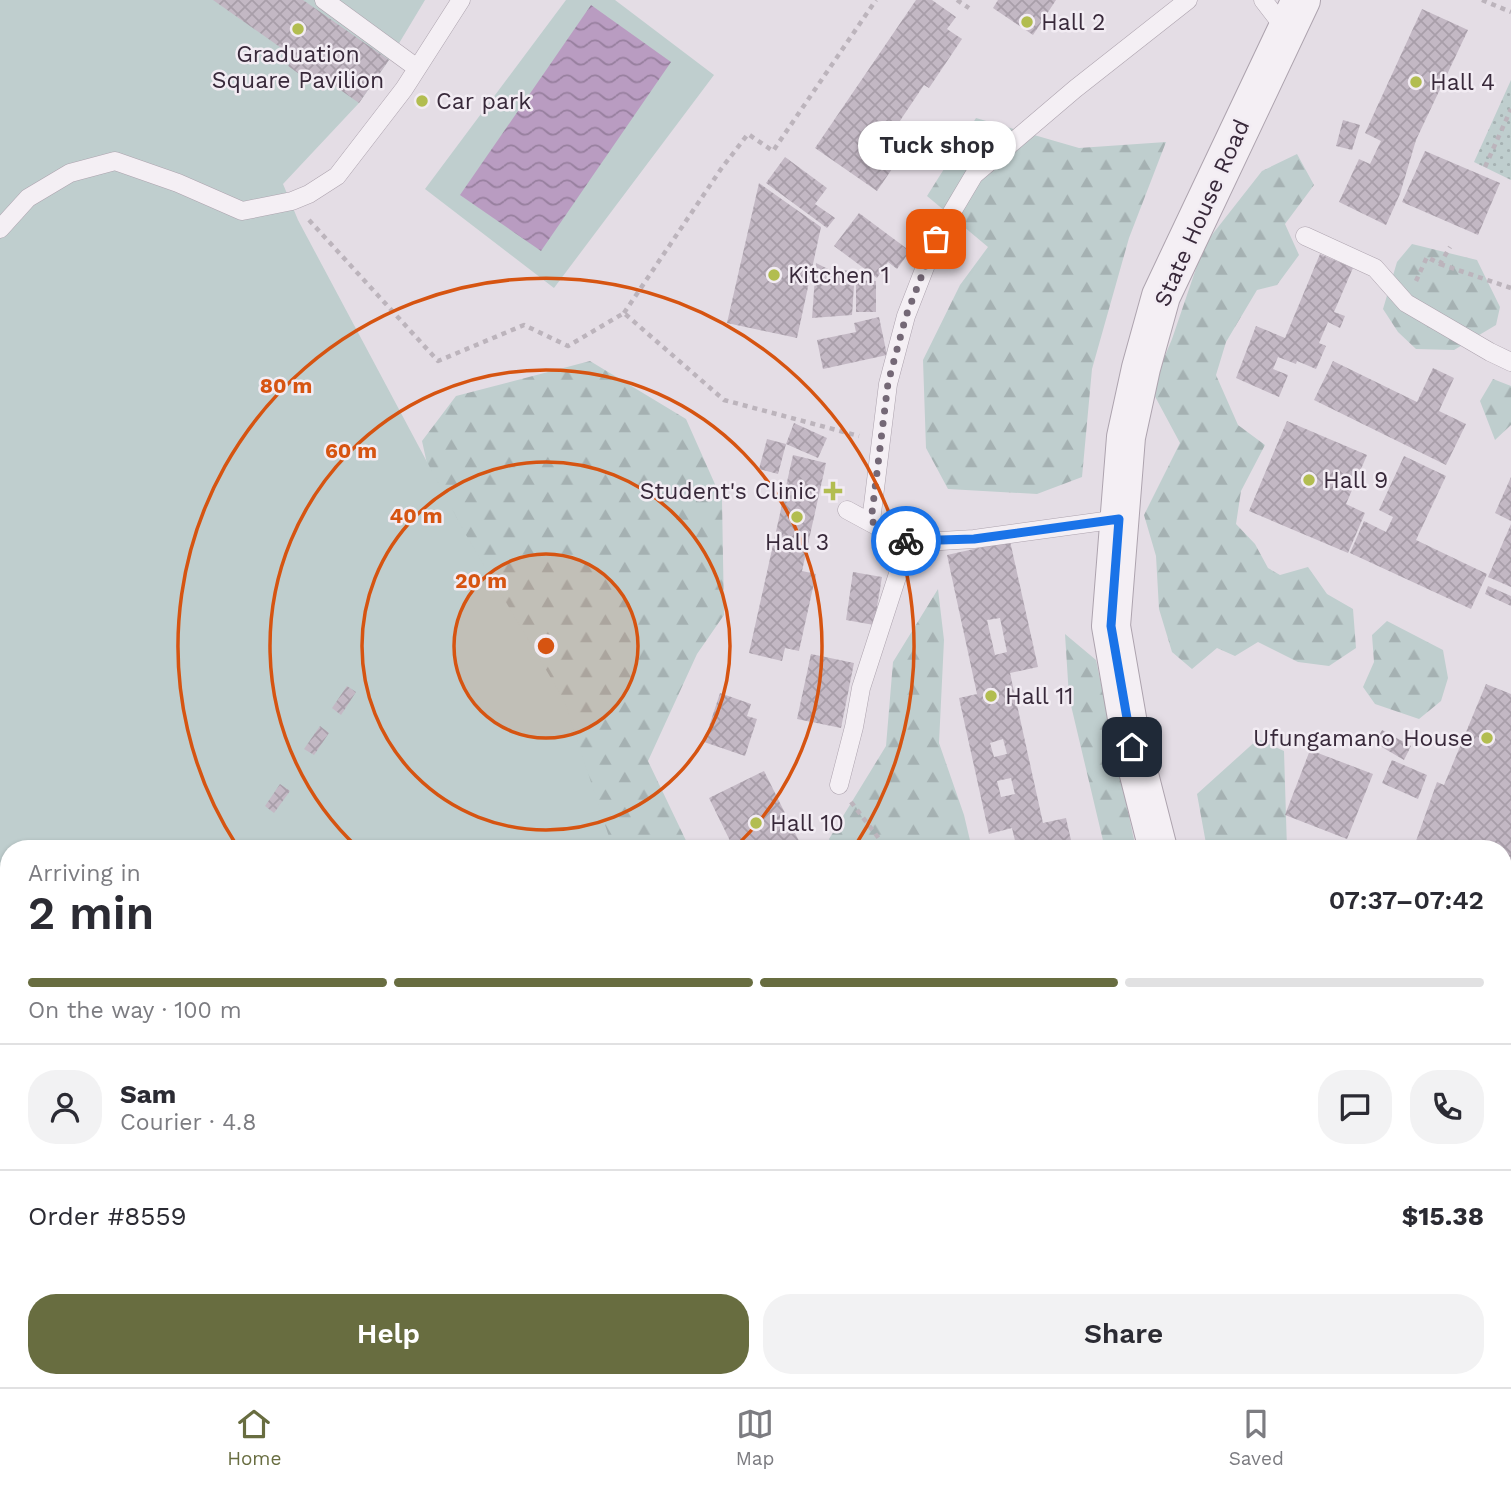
<!DOCTYPE html>
<html lang="en">
<head>
<meta charset="utf-8">
<style>
	:root { --surface:#fff; --page:#f2f2f3; --text:#2b2b33; --muted:#7c7c81; --line:#e1e1e2; --accent:#686d40 }
	body { margin:0; font-family:"Work Sans",sans-serif; background:var(--page); color:var(--text); height:100vh; display:flex; flex-direction:column; font-size:26px; white-space:nowrap }
	* { box-sizing:border-box; margin:0 }
	p { font-size:23px; color:var(--muted) }
	.icon { flex:none; width:38px; height:38px; fill:none; stroke:currentColor; stroke-width:2; stroke-linecap:round; stroke-linejoin:round }
	.map { position:relative; flex:1; overflow:hidden }
	.sheet { position:absolute; left:0px; top:840px; width:1512px; height:548px; display:flex; flex-direction:column; background:var(--surface); border-radius:28px 28px 0 0; box-shadow:0 2px 5px #0004 }
	.sheet>* { flex:none }
	.pin { position:absolute; display:grid; place-items:center; width:60px; height:60px; color:#fff; margin:-30px; border-radius:14px; box-shadow:0 4px 10px #0006 }
	.courier { position:absolute; display:grid; place-items:center; width:70px; height:70px; margin:-35px; border:5px solid #1a73e8; border-radius:50%; background:#fff; color:#222; box-shadow:0 2px 9px #0007 }
	.bubble { position:absolute; height:49px; border-radius:24px; background:var(--surface); box-shadow:0 2px 5px #0004; font-size:23px; font-weight:600; line-height:49px; text-align:center }
	.overview em { font-style:normal; font-weight:600 }
	.overview div { display:flex; flex-direction:column-reverse }
	.overview { display:flex; align-items:center; justify-content:space-between; height:119px; padding:0 28px }
	h1 { font-size:46px; font-weight:600; line-height:52px }
	.bar { display:grid; grid-template-columns:repeat(4,1fr); gap:10px 7px; align-content:center; height:84px; padding:0 28px }
	.bar i { height:9px; border-radius:5px; background:var(--line) }
	.bar .selected { background:var(--accent) }
	.bar p { grid-column:span 4 }
	.line { display:flex; align-items:center; gap:18px; padding:0 28px; border-top:2px solid var(--line) }
	.line div { flex:1 }
	.round { display:grid; place-items:center; flex:none; width:74px; height:74px; border-radius:28px; background:var(--page) }
	.cta { display:flex; gap:14px; margin-top:auto; padding:14px 28px }
	.cta a { flex:1; height:80px; border-radius:28px; background:var(--accent); color:#fff; font-size:28px; font-weight:600; line-height:80px; text-align:center }
	.cta a+a { background:var(--page); color:var(--text) }
	.menu { display:flex; justify-content:space-around; align-items:center; height:98px; border-top:2px solid var(--line); background:var(--surface); font-size:19px; color:var(--muted) }
	.menu a { display:grid; justify-items:center; gap:4px }
	.menu .selected { color:var(--accent) }
	.map>svg:first-child { display:block }
	.grass { fill:url(#grass-dots) }
	.forest { fill:url(#forest-firs) }
	.green { fill:#bfcece }
	.water { fill:url(#water-waves) }
	.building { fill:url(#building-cross-hatch); fill-rule:evenodd }
	.lines { fill:none; stroke-linecap:round; stroke-linejoin:round }
	.service-casing { stroke:#ada3ae; stroke-width:19 }
	.minor-casing { stroke:#ada3ae; stroke-width:38 }
	.tertiary-casing { stroke:#ada3ae; stroke-width:40 }
	.path { stroke:#bcb4bc; stroke-width:4.5; stroke-dasharray:5 5; stroke-linecap:butt }
	.service { stroke:#f4eff4; stroke-width:18 }
	.minor { stroke:#f4eff4; stroke-width:37 }
	.tertiary { stroke:#f4eff4; stroke-width:38 }
	.done { stroke:#746876; stroke-width:7; stroke-dasharray:0 12.6 }
	.route { stroke:#1a73e8; stroke-width:9 }
	.ring { fill:none; stroke:#d65411; stroke-width:3.5 }
	.poi-dot { fill:#b2bd50; stroke:#f2ecf3; stroke-width:2.5 }
	.labels { text-anchor:middle; dominant-baseline:central; stroke-width:5; stroke-linejoin:round; paint-order:stroke }
	.poi-label { font-size:23px; fill:#38293a; stroke:#f2ecf3; text-anchor:start }
	.street-label { font-size:23px; fill:#38293a; stroke:#f2ecf3 }
	.centre { fill:#d65411; stroke:#f2ecf3; stroke-width:3.5 }
	.ring-label { font-size:21px; text-anchor:middle; font-weight:bold; fill:#d65411; stroke:#f2ecf3; stroke-width:5; stroke-linejoin:round; paint-order:stroke }
</style>
</head>
<body>
<div class="map">
<svg width="1511" height="1387" viewBox="0 0 1511 1387">
	<defs>
		<pattern id="grass-dots" width="8" height="8" patternUnits="userSpaceOnUse" patternTransform="scale(1.75)"><rect width="8" height="8" fill="#bfcece"/><path d="M2 2h.1M6 6h.1" fill="none" stroke="#a5b1b2" stroke-width="1.8" stroke-linecap="round"/></pattern>
		<pattern id="forest-firs" width="22" height="20" patternUnits="userSpaceOnUse" patternTransform="scale(1.75)"><rect width="22" height="20" fill="#bfcece"/><path d="M5 1l3.5 6h-7zM16 11l3.5 6h-7z" fill="#a5b1b2"/></pattern>
		<pattern id="water-waves" width="16" height="10" patternUnits="userSpaceOnUse" patternTransform="scale(1.75)"><rect width="16" height="10" fill="#b99cc1"/><path d="M0 5q4-4 8 0t8 0" fill="none" stroke="#977f9e"/></pattern>
		<pattern id="building-cross-hatch" width="8" height="8" patternUnits="userSpaceOnUse" patternTransform="scale(1.75)"><rect width="8" height="8" fill="#c3b8c4"/><path d="M0 0l8 8M0 8l8-8" fill="none" stroke="#a89ea9"/></pattern>
	</defs>
	<rect width="100%" height="100%" fill="#e4dde5"/>
	<path class="grass" d="M1511,80V180L1474,162Z
		M1511,1277V1387H1461L1464,1379H1503V1294Z"/>
	<path class="forest" d="M976,118L1079,148L1166,142L1129,238L1092,369L1082,477L1037,494L948,489L926,448L923,360L960,285L988,247L927,196Z
		M1297,154L1314,185L1285,224L1299,255L1277,285L1257,290L1226,342L1216,375L1238,425L1265,445L1241,491L1236,524L1255,544L1268,568L1280,575L1308,567L1327,594L1353,609L1356,648L1329,666L1298,662L1258,642L1235,656L1217,648L1192,669L1172,652L1159,609L1156,556L1144,515L1180,443L1151,389L1172,339L1204,245L1262,171Z
		M1412,244L1477,260L1500,307L1496,325L1454,350L1416,349L1398,332L1383,309L1397,262Z
		M590,361L686,419L722,500L724,615L697,654L648,761L690,849H536L449,563L422,441L456,396Z
		M1493,379L1511,386V425L1495,440L1480,401Z
		M938,589L944,640L939,743L964,815L972,849H835L829,839L886,746L893,662Z
		M1387,621L1443,650L1448,678L1441,701L1419,719L1375,704L1363,687L1374,662L1372,635Z
		M1065,634L1096,660L1136,849H1105L1069,697Z
		M1258,739L1284,751L1287,849H1207L1197,794Z
		M1511,1034V1104L1507,1111L1505,1130L1503,1129V1039Z
		M80,1379H843L836,1387H77Z
		M1313,1379H1383L1380,1387H1314Z"/>
	<path class="green" d="M0,0H425L389,60L359,103L283,184L298,220L466,535L564,700L613,849H9V1040L0,1039Z
		M566,0H615L714,75L554,288L425,189Z"/>
	<path class="water" d="M591,5L671,62L541,251L460,195Z"/>
	<path class="building" d="M213,0H303L389,60L359,103L329,82L323,91L288,66L294,57Z
		M916,0H932L956,17L947,29L962,39L929,88L924,85L877,155L894,166L877,191L815,148Z
		M998,0H1056L1033,35L993,8Z
		M1422,9L1468,30L1416,140L1400,194L1386,225L1339,202L1359,159L1370,164L1381,141L1365,133Z
		M1343,120L1360,125L1352,150L1336,146Z
		M1425,151L1500,183L1478,235L1402,202Z
		M785,157L827,188L815,204L835,218L827,228L766,183Z
		M759,183L821,227L797,338L727,323Z
		M859,213L910,251L897,269L888,262L877,278L834,246Z
		M1320,254L1353,268L1334,312L1345,316L1340,328L1328,322L1319,343L1326,346L1316,369L1297,361L1296,364L1278,357L1273,369L1288,375L1279,397L1236,378L1256,326L1285,338Z
		M816,263L832,271L855,270L852,315L812,318Z
		M856,280L876,281V312H856Z
		M879,317L887,355L823,369L817,340L856,332L854,323Z
		M1333,361L1417,402L1433,368L1454,378L1439,411L1466,424L1446,465L1314,400Z
		M1287,421L1367,455L1346,504L1365,513L1348,553L1249,511Z
		M794,423L827,438L818,458L786,444Z
		M767,439L786,444L778,474L759,469Z
		M793,455L826,463L802,571L816,574L799,651L785,648L782,661L749,653Z
		M1404,456L1446,476L1416,540L1487,574L1471,609L1350,553L1364,521L1386,532L1393,517L1379,510Z
		M1511,477V521L1495,513Z
		M1511,524V587L1488,577Z
		M1010,541L1038,667L1010,673L1043,823L1066,818L1073,849H1017L1012,828L989,834L959,698L977,694L947,555ZM1000,618L1007,652L995,655L987,620ZM1003,739L1007,754L994,757L990,743ZM1011,778L1015,794L1001,797L997,781Z
		M853,572L882,577L874,625L846,620Z
		M1488,586L1511,596V606L1485,594Z
		M811,654L854,663L841,728L797,719Z
		M1486,684L1511,694V866L1503,863V849H1469L1462,846L1461,849H1436L1416,841L1437,782L1444,785Z
		M347,686L356,692L341,715L332,708Z
		M720,693L751,704L747,716L757,719L745,756L704,742Z
		M320,726L329,733L314,755L304,749Z
		M1382,730L1411,746L1404,760L1375,743Z
		M1310,750L1373,774L1347,839L1285,815Z
		M1392,760L1427,775L1418,799L1382,783Z
		M764,771L803,849H734L709,798Z
		M280,784L290,791L274,813L265,806Z
		M1503,950H1511V997H1503Z
		M9,1211V1285L0,1280V1226Z
		M0,1352L9,1356V1379H11L8,1387H0Z
		M21,1379H65L83,1387H18Z
		M516,1379H534L539,1387H505Z
		M892,1379H928L924,1387H888Z
		M1066,1379H1091L1095,1387H1055Z"/>
	<g class="lines">
		<defs>
			<path id="service" d="M324,0L417,68
				M1263,0L1286,30
				M0,229L28,198L70,173L115,161L178,183L242,211L292,201L309,194L337,176L404,89L461,0
				M1305,236L1375,268L1406,303L1490,352L1511,362
				M847,510L908,543L974,539L1119,519
				M871,521L888,384L906,316L936,239L974,175L1075,89L1188,0
				M839,785L854,727L861,688L908,543
				M1503,911L1511,913
				M0,1024L9,1026
				M0,1149L9,1156
				M0,1207L9,1185
				M88,1387L91,1379"/>
			<path id="minor" d="M1503,1205L1511,1190
				M1411,1387L1415,1379"/>
			<path id="tertiary" d="M1158,849L1132,747L1111,626L1126,437L1141,368L1161,296L1301,0
				M1275,1379L1276,1387"/>
		</defs>
		<use href="#service" class="service-casing"/>
		<use href="#minor" class="minor-casing"/>
		<use href="#tertiary" class="tertiary-casing"/>
		<path class="path" d="M957,0L969,8
			M1482,0L1511,12
			M1485,167L1511,109
			M309,220L438,361L524,325L568,346L624,313L724,400L859,436
			M1440,264L1511,288
			M1416,281L1427,257L1440,264L1450,247
			M624,313L721,169L748,134L773,151L876,0
			M851,802L887,849"/>
		<use href="#service" class="service"/>
		<use href="#minor" class="minor"/>
		<use href="#tertiary" class="tertiary"/>
	</g>
	<g class="lines">
		<path class="done" d="M906,541L871,521L888,383L906,316L936,239"/>
		<path class="route" d="M906,541L974,539L1119,519L1111,626L1132,747"/>
	</g>
	<circle cx="546" cy="646" r="92" fill="#d65411" fill-opacity=".12"/>
	<g class="ring">
		<circle cx="546" cy="646" r="92"/>
		<circle cx="546" cy="646" r="184"/>
		<path d="M358 848A276 276 0 1 1 734 848"/>
		<path d="M237 846A368 368 0 1 1 855 846"/>
	</g>
	<g class="poi-dot">
		<circle cx="1027" cy="22" r="7"/>
		<circle cx="298" cy="29" r="7"/>
		<circle cx="1416" cy="82" r="7"/>
		<circle cx="422" cy="101" r="7"/>
		<circle cx="774" cy="275" r="7"/>
		<circle cx="1309" cy="480" r="7"/>
		<path d="M829.5 480.5h7v7h7v7h-7v7h-7v-7h-7v-7h7z"/>
		<circle cx="797" cy="517" r="7"/>
		<circle cx="991" cy="696" r="7"/>
		<circle cx="1487" cy="738" r="7"/>
		<circle cx="756" cy="823" r="7"/>
	</g>
	<g class="labels">
		<g class="poi-label">
			<text x="1041" y="22">Hall 2</text>
			<text x="298" y="54" text-anchor="middle">Graduation<tspan x="298" dy="26">Square Pavilion</tspan></text>
			<text x="1430" y="82">Hall 4</text>
			<text x="436" y="101">Car park</text>
			<text x="788" y="275">Kitchen 1</text>
			<text x="1323" y="480">Hall 9</text>
			<text x="817" y="491" text-anchor="end">Student's Clinic</text>
			<text x="797" y="542" text-anchor="middle">Hall 3</text>
			<text x="1005" y="696">Hall 11</text>
			<text x="1473" y="738" text-anchor="end">Ufungamano House</text>
			<text x="770" y="823">Hall 10</text>
		</g>
		<g class="street-label">
			<text transform="translate(1202 213) rotate(-66)">State House Road</text>
		</g>
	</g>
	<circle cx="546" cy="646" r="10" class="centre"/>
	<g class="ring-label">
		<text x="286" y="393">80 m</text>
		<text x="351" y="458">60 m</text>
		<text x="416" y="523">40 m</text>
		<text x="481" y="588">20 m</text>
	</g>
</svg>
<div class="pin" style="left:936px;top:239px;background:#ea580c"><svg class="icon" aria-label="bag" viewBox="0 0 24 24"><path d="M5 8h14l-1 12H6zM9 8a3 3 0 0 1 6 0"/></svg></div>
<div class="pin" style="left:1132px;top:747px;background:#1f2937"><svg class="icon" aria-label="home" viewBox="0 0 24 24"><path d="M3 11l9-7 9 7M6 9v11h12V9"/></svg></div>
<div class="courier" style="left:906px;top:541px"><svg class="icon" aria-label="bike" viewBox="0 0 24 24"><circle cx="6" cy="16" r="4"/><circle cx="18" cy="16" r="4"/><path d="M6 16l4-8h5l3 8M10 8l3 8H6M13 5h3"/></svg></div>
<div class="bubble" style="left:858px;top:121px;width:158px">Tuck shop</div>
<section class="sheet">
<div class="overview"><div><h1>2 min</h1><p>Arriving in</p></div><em>07:37–07:42</em></div>
<div class="bar"><i class="selected"></i><i class="selected"></i><i class="selected"></i><i></i><p>On the way · 100 m</p></div>
<div class="line" style="height:126px"><a class="round"><svg class="icon" aria-label="person" viewBox="0 0 24 24"><circle cx="12" cy="8" r="4"/><path d="M4 21q1-7 8-7t8 7"/></svg></a><div><b>Sam</b><p>Courier · 4.8</p></div><a class="round"><svg class="icon" aria-label="chat" viewBox="0 0 24 24"><path d="M4 5h16v11H9l-5 4z"/></svg></a><a class="round"><svg class="icon" aria-label="phone" viewBox="0 0 24 24"><path d="M5 4h4l2 5-3 2q2 4 5 5l2-3 5 2v4C11 20 4 13 5 4z"/></svg></a></div>
<div class="line" style="height:91px"><div>Order #8559</div><b>$15.38</b></div>
<div class="cta"><a>Help</a><a>Share</a></div>
</section>
</div>
<nav class="menu">
<a class="selected"><svg class="icon" aria-label="home" viewBox="0 0 24 24"><path d="M3 11l9-7 9 7M6 9v11h12V9"/></svg>Home</a>
<a><svg class="icon" aria-label="map" viewBox="0 0 24 24"><path d="M3 6l6-2 6 2 6-2v14l-6 2-6-2-6 2zM9 4v14M15 6v14"/></svg>Map</a>
<a><svg class="icon" aria-label="saved" viewBox="0 0 24 24"><path d="M7 4h10v16l-5-4-5 4z"/></svg>Saved</a>
</nav>
</body>
</html>
